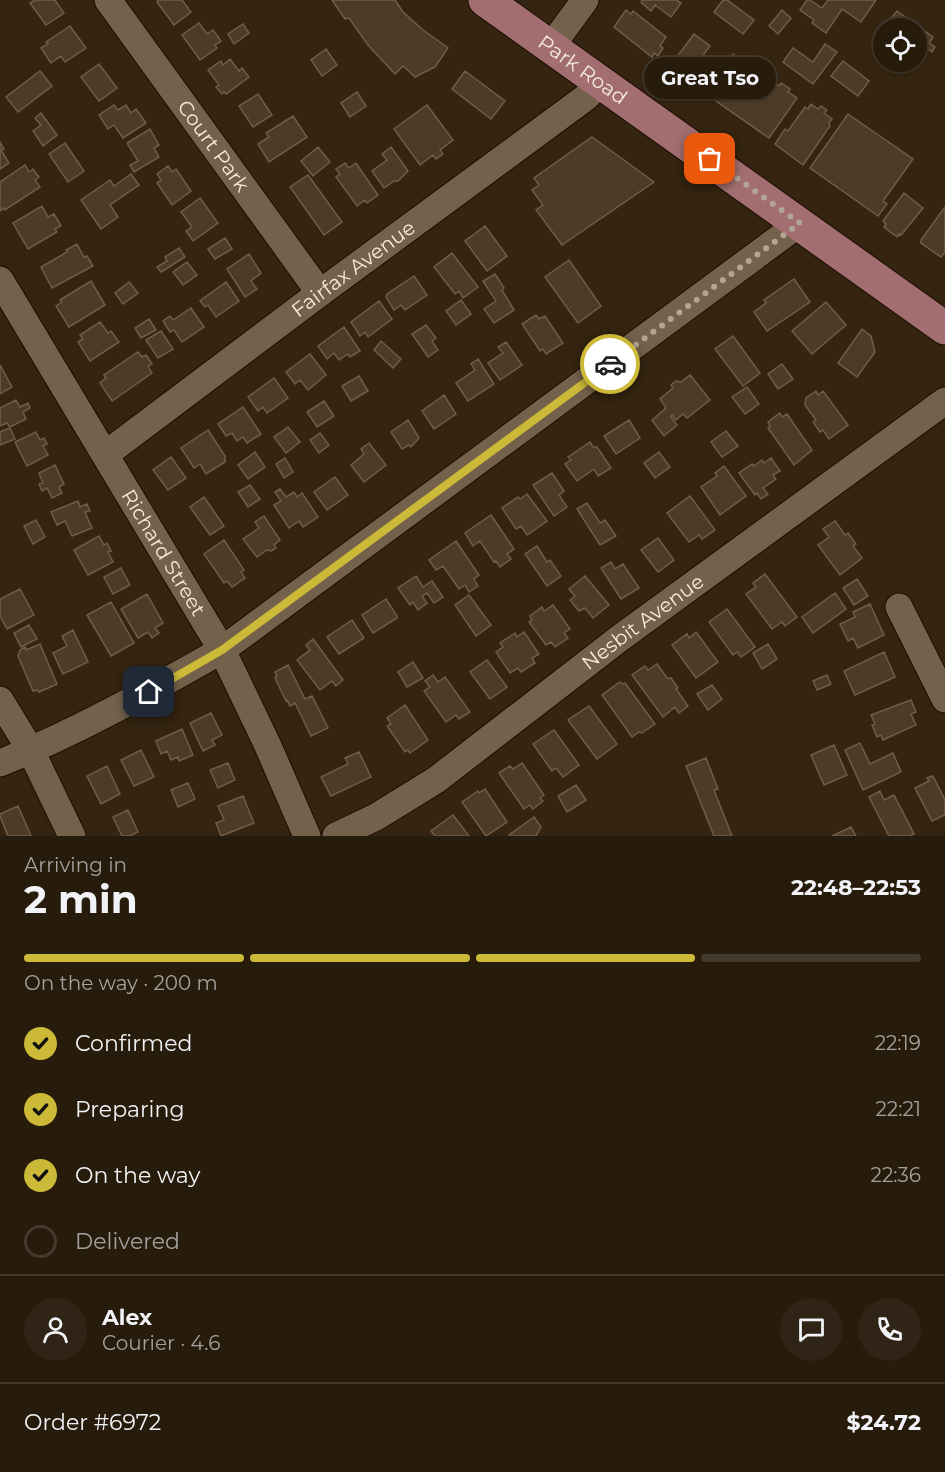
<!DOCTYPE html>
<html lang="en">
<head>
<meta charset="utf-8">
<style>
	:root { --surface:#271b0c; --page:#2f2415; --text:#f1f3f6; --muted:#a4a19d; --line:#43392d; --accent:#ccb938 }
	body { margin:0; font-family:Montserrat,sans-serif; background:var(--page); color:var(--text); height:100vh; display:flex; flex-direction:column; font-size:22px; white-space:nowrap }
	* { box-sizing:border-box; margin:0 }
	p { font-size:20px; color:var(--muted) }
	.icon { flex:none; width:33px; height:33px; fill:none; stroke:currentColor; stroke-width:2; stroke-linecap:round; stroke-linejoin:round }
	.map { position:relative; height:836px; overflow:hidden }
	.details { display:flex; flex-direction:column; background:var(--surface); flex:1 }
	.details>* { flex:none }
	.buttons { position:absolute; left:873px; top:18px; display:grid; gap:12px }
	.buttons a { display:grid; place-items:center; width:54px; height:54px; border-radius:50%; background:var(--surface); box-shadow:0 2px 4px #0004,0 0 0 2px var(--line); font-size:30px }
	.pin { position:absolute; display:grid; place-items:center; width:51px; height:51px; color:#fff; margin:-26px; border-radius:12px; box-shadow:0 3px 9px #0006 }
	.courier { position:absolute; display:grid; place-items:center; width:60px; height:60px; margin:-30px; border:4px solid #ccb938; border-radius:50%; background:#fff; color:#222; box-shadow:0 2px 8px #0007 }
	.bubble { position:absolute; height:42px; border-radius:21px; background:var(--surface); box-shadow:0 2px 4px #0004,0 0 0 2px var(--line); font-size:20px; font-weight:700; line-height:42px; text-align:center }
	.summary em { font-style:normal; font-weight:700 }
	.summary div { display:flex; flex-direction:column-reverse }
	.summary { display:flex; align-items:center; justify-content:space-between; height:102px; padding:0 24px }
	h1 { font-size:39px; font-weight:700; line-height:45px }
	.bar { display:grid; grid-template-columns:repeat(4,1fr); gap:9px 6px; align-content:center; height:72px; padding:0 24px }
	.bar i { height:8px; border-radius:4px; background:var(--line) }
	.bar .on { background:var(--accent) }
	.bar p { grid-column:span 4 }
	.line { display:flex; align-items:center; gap:15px; padding:0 24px; border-top:2px solid var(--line) }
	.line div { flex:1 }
	.round { display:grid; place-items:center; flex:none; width:63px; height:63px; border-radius:32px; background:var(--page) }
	ol { padding:0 24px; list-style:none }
	li { display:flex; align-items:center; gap:18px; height:66px }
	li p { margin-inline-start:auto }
	li .icon { padding:6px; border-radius:50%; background:var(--accent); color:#111; stroke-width:4 }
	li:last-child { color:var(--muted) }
	li i { width:33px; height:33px; border:3px solid var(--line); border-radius:50% }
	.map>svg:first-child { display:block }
	.building { fill:#4d3b27; stroke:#705d48; stroke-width:1.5 }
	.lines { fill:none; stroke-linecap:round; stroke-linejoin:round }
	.minor-casing { stroke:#1b0d00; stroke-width:29 }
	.major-casing { stroke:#1b0d00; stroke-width:35 }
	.minor { stroke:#74614b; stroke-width:27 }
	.major { stroke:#a36e71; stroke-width:33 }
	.done { stroke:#b1a596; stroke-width:6; stroke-dasharray:0 10.8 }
	.route { stroke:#ccb938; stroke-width:8 }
	.labels { text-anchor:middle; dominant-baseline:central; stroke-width:6; stroke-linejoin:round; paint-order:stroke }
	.street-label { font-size:20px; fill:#f5eade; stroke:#160f07 }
</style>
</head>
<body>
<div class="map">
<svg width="945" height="836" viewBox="0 0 945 836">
	<rect width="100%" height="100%" fill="#342410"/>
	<path class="building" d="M35,0H55L64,13L46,25L30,3Z
		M159,0H182L191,12L174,25L157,2Z
		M332,0H395L403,12L423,30L448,48L435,67L415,77L403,66L395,74L368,45L349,18L345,19Z
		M642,0H676L681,3L671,17L655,5L651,11L641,2Z
		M723,0H727L754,20L743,34L714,12Z
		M807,0H810L822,8L828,0H876L861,22L842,9L826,33L812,23L814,20L800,10Z
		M626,10L631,14L633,11L666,37L660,46L663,48L658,56L654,53L652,57L614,27Z
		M782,10L791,18L778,34L769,26Z
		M897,11L933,37L929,43L935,47L932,52L926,48L919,57L916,55V28H894L896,26L889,21Z
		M199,23L207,34L213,30L221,41L215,45L217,48L200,60L182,35Z
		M243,24L249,33L234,44L228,34Z
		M70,26L86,48L65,62L61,56L51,63L41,48L48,44L46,42Z
		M694,34L710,46L686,78L670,66Z
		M825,44L837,52L813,84L783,62L793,48L813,62Z
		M326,49L337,65L322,76L311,60Z
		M733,54L779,86L781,83L790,89L788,92L797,98L769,138L706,94Z
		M230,59L239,71L242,68L249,77L226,94L224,92L222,94L216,87L219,85L208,70L221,61L223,65Z
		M843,61L869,81L858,96L831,76Z
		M99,64L117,88L99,101L81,77Z
		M40,71L52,86L18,112L6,97Z
		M465,71L505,101L491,119L452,89Z
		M357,92L366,106L350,117L341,103Z
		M258,94L272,115L253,127L239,106Z
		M811,104L818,109L821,106L827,110L824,113L832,119L829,123L830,126L803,165L775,144L785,129L788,131L805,107L808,109Z
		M114,105L118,110L126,105L131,113L136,109L146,123L123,138L114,125L108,129L99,115Z
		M427,105L453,140L440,150L443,154L436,159L433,155L420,165L394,129Z
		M41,113L57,135L43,146L33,131L41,125L35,118Z
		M848,114L913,159L883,201L887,204L878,216L810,168Z
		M293,116L307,137L269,162L258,144L269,137L266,133Z
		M150,129L159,145L154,148L159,157L134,172L130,165L138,161L127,143Z
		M592,137L654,182L562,245L536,210L543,205L532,190L539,185L534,178Z
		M0,142L4,149L1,150L9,163L0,169Z
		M65,143L84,171L68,182L49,154Z
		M318,147L330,162L313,176L301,161Z
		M391,147L408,171L398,181H394L384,188L372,171L387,160L382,154Z
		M345,163L349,168L356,163L378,195L367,203L365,200L357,206L336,177L340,174L336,169Z
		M25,165L29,172L33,169L39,177L35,180L40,187L5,210L4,208L0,211V182Z
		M168,166L172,172L176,169L191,191L172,205L157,183L161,180L157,174Z
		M131,174L139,185L110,205L118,217L101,229L81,200L110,180L114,186Z
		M308,175L342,222L324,235L290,187Z
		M904,193L923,208L901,235L899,234L897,237L884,227L886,224L883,221Z
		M200,198L218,223L193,241L186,231L192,227L181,212Z
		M42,206L48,217L54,214L61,226L55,229L57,232L28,249L13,223Z
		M945,207V252L941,257L921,243V240Z
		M485,226L507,256L487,271L465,241Z
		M225,238L232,249L215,259L208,249Z
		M77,244L84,257L87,256L93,266L52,288L41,267L67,252L66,250Z
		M179,248L185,257L161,272L157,267L167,261L165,257Z
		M452,253L478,287L463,298L459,291L455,294L434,267Z
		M249,254L261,273L251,281L257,289L245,297L227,269Z
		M569,260L601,306L578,323L545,277Z
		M187,262L197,275L183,285L173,272Z
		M495,274L504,288L502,290L514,310L494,323L484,309L496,301L483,281Z
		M414,276L427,295L405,310L401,305L394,310L386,297L387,294Z
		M794,279L810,302L767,331L754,312L766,303L764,300Z
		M91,281L105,305L69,327L56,306L62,302L60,300Z
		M129,282L138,293L123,304L115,293Z
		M226,282L239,301L216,317L208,305L205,307L200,301Z
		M461,300L471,314L456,325L446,311Z
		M379,301L392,319L368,337L365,332L360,336L351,322Z
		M826,302L846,325L812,354L792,331Z
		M191,308L204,327L182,342L174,330L170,332L163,321L170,316L173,320Z
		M536,315L539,319L545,316L563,343L546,354L543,349L540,351L522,324Z
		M149,319L156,330L141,338L135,328Z
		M100,322L108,333L111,331L119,342L90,361L78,342L83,339L80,335Z
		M426,325L436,338L432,341L438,350L428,357L412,334Z
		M344,327L360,351L350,357L348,354L339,360L334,353L327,359L318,346Z
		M862,329L871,336L875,352L857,377L838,363Z
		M161,331L173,349L158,358L146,340Z
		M733,336L760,373L743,386L715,349Z
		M381,341L401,359L393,368L374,350Z
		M506,342L522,365L500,380L488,363L503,353L498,347Z
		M138,352L142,357L146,355L152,364L148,366L152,373L112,401L100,383L106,378L104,375Z
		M310,354L326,375L308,390L300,380L295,384L286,372Z
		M478,359L494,384L468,401L456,383L475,370L471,364Z
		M782,364L793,379L778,389L768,374Z
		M0,365L12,387L0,394Z
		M690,375L710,400L687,418L683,414L676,420L672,415L671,417L677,425L664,436L652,420L666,408L660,399L673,388L671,385L676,381L681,382Z
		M359,376L368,391L351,401L342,386Z
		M274,378L288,398L267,413L263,407L258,411L248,397Z
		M747,387L759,404L745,414L732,397Z
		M816,391L818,395L823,391L848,425L829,439L823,430L820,432L813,422L816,420L805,405L806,398Z
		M444,395L456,414L434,429L422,411Z
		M16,400L20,407L28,403L30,408L23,412L26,419L10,427L7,423L0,426V408Z
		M324,401L334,416L317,427L307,412Z
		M243,407L261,434L247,443L243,437L237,441L232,433L226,436L218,424Z
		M780,413L782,417L787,414L812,450L794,465L768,428L770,426L768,422Z
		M408,420L419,438L411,447L409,445L402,449L391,432Z
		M629,420L640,438L616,454L604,436Z
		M288,427L300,442L286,453L274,437Z
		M10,428L15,439L0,445V432Z
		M208,430L225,456V462L206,474L200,464L194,468L181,448Z
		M726,431L738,446L722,457L711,442Z
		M36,432L40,440L44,438L47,444L43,446L48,455L27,466L15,442Z
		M320,433L329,445L319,453L310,440Z
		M590,442L593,447H597L611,468L598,476L594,469L577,481L565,464L571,460L568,457Z
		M369,443L386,465L364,482L351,465L364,454L361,449Z
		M255,452L265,467L248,479L238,465Z
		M659,452L670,467L655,478L644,463Z
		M171,457L186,478L168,490L153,470Z
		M285,458L293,472L284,478L276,464Z
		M771,458L780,471L773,475L776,479L763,488L768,494L761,499L757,493L755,495L739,473L752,464L754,466L762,460L764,463Z
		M55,465L64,484L59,487L62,493L52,498L47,488L42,491L39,484L43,483L39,473Z
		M724,466L746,496L720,515L701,487L717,476L715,473Z
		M552,473L564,491L559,495L567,507L554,516L533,485Z
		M335,477L348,495L327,510L314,492Z
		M250,485L260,499L248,507L238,492Z
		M280,489L286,497L294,492L297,497L302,493L318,517L303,527L299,521L289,528L274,505L281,501L275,492Z
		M527,494L547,521L527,535L521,526L516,529L502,508L518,497L520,499Z
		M690,496L715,530L702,539L699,535L689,542L667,513Z
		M204,497L224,526L210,535L190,507Z
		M78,501L80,507L87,504L90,511L85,512L92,528L72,536L65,521L57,525L51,512Z
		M587,503L600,523L605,520L616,536L600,545L577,509Z
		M491,515L514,549L507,554L511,559L500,567L496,561L494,562L480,541L473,546L465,533Z
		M264,516L280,540L274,545L276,548L271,551L267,550L257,557L243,539L259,528L255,522Z
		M36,520L45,537L33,544L24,526Z
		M835,521L845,535L848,533L856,544L853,546L862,558L840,575L818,545L829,537L823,529Z
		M99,536L104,545L107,543L111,551L108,552L113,562L88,575L74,550Z
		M658,538L674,560L658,572L641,550Z
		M224,540L244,570L241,572L245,578L232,587L227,581L224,583L204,554Z
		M456,541L479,575L474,579L478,586L469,592L465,585L459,589L443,566L436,570L429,560Z
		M537,546L547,562L550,560L561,576L547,586L525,554Z
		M611,562L615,569L623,564L639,588L621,599L601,568Z
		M121,568L130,585L113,594L104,577Z
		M765,574L797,617L785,626L782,622L772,629L746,594L756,587L753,583Z
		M416,576L423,587L432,581L443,597L434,603L427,593L422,596L427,603L418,610L413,602L410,605L398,588Z
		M585,576L609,605L593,618L585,608L579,611L570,600L575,596L569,589Z
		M857,579L868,596L854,605L843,588Z
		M20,589L34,615L7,629L0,616V599Z
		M835,593L846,609L813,633L802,617Z
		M147,594L163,623L155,628L159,633L152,638L148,632L138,638L121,609Z
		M469,595L491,625L476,636L455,605Z
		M386,599L397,616V618L373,633L362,615Z
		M111,602L134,643L111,656L87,615Z
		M870,604L884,635L858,648L853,638L848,641L840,624L855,617L853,612Z
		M553,605L570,629L564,633L568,638L555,647L551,642L546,645L529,622L532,620L530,616L542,607L544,611Z
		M727,609L755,647L741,657L737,652L733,655L709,622Z
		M352,620L364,638L339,654L327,637Z
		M29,625L37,639L21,647L14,633Z
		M73,630L88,662L63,674L53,653L67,646L62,636Z
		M524,632L539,654L532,658L535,663L521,672L518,668L510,673L496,652L503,647L500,643L515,633L517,637Z
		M696,632L718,662L696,678L672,645L687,634L689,638Z
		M313,639L343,680L336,686L332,681L320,690L297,660L310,650L306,645Z
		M40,644L57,684L39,692L37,690L33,691L18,656L20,650L25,647L26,650Z
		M768,644L777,659L762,669L753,653Z
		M884,652L895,677L855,695L844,671Z
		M487,660L507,687L490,699L470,672Z
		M413,662L423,678L407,687L398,672Z
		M657,664L667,678H671L678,688L676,689L688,706L679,713L675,707L663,717L632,675L645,666L648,670Z
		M288,665L305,699L312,696L328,728L311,736L295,703L290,706L287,700L286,701L275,678L277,676L275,672Z
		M433,675L438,682L445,677L470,712L459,719L456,715L446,722L424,691L430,687L425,681Z
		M827,675L831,684L817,690L813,681Z
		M620,682L623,684L625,683L655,724L642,733L639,732L632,737L602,695Z
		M712,685L722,699L708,710L697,694Z
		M911,700L916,712L911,714L916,725L883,740L881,735L877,737L872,725L875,724L871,715Z
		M405,705L428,740L410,753L408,750L405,752L387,726L391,724L387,718Z
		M589,706L617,744L597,759L568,720Z
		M211,713L222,735L212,740L215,745L203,751L190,723Z
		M182,729L193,755L179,761L178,757L171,760L167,751L161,754L156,741Z
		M554,730L579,765L563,777L556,768L552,771L533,744Z
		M860,743L870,764L893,753L901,772L863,790L845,750Z
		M834,745L847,775L824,785L811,755Z
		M141,750L154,777L134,786L121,760Z
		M359,752L371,777L331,796L321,777L348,764L345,758Z
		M706,758L718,789L714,790L732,836H714L686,766Z
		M228,763L235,780L218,788L210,770Z
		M522,763L544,795L540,798L543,801L533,809L530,805L524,809L499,773L510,766L513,769Z
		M107,766L120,794L101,804L87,776Z
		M933,776L945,800V815L932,821L915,788L929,781L927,778Z
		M188,783L195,799L178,807L171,790Z
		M576,785L586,800L567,812L558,796Z
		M485,789L507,822L486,836L462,802L478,791L479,793Z
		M880,791L884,800L894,795L914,834L910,836H889L869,797Z
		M243,796L254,823L221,836L216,823L224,820L218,806Z
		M18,806L31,836H8L0,816V814Z
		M128,810L138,832L130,836H122L113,817Z
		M453,815L469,836H435L431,831Z
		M534,817L541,827L536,836H510L509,835Z
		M851,827L856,836H832Z"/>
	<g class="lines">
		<defs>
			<g id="minor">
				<path id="s1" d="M108,0L320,293"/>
				<path d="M550,48L585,0"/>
				<path id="s2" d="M0,280L222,650L268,746L307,836"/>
				<path id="s3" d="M106,454L320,293L585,98L601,83"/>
				<path d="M899,607L945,699"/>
				<path d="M0,700L31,751L72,836"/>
				<path d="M0,763C77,732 150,691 222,650L800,223"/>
				<path id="s4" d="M336,836L376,817L436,780L620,638L945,401"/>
			</g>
			<g id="major">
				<path id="s5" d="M485,0L945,328"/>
			</g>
		</defs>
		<use href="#minor" class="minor-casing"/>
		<use href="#major" class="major-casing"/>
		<use href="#minor" class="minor"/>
		<use href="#major" class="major"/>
	</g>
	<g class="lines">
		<path class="done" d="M610,364L800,223L710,159"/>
		<path class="route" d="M149,692L222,650L610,364"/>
	</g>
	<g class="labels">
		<g class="street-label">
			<text stroke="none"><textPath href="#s5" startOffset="120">Park Road</textPath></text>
			<text stroke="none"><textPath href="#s1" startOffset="180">Court Park</textPath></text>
			<text stroke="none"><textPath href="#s3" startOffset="309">Fairfax Avenue</textPath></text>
			<text stroke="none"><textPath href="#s2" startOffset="318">Richard Street</textPath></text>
			<text stroke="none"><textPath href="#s4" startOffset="375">Nesbit Avenue</textPath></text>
		</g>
	</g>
</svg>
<div class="buttons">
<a><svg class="icon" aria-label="locate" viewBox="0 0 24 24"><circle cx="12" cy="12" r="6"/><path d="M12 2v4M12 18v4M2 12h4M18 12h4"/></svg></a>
</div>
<div class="pin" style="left:710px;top:159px;background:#ea580c"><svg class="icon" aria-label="bag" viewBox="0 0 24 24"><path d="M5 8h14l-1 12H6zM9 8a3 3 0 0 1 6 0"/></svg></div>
<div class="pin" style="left:149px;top:692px;background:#1f2937"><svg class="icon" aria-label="home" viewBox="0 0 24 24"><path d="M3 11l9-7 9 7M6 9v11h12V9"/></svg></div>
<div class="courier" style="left:610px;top:364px"><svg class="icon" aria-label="car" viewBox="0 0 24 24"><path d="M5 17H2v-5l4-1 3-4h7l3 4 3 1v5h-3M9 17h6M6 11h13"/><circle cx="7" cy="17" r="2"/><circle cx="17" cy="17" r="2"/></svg></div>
<div class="bubble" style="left:644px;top:57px;width:132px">Great Tso</div>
</div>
<section class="details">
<div class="summary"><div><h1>2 min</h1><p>Arriving in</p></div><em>22:48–22:53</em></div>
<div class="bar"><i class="on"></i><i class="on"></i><i class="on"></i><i></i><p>On the way · 200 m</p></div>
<ol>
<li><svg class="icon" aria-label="check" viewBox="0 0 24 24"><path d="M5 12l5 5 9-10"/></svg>Confirmed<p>22:19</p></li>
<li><svg class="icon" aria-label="check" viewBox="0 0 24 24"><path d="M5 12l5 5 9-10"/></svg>Preparing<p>22:21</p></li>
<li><svg class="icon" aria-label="check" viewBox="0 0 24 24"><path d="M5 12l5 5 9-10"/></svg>On the way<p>22:36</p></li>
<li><i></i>Delivered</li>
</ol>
<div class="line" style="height:108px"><a class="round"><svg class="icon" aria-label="person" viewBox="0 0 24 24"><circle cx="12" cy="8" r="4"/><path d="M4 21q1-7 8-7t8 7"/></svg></a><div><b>Alex</b><p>Courier · 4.6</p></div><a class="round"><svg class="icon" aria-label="chat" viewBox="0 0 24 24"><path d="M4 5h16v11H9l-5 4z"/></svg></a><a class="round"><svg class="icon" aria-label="phone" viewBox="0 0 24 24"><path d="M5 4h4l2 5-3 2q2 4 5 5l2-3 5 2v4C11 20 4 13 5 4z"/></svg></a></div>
<div class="line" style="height:78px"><div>Order #6972</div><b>$24.72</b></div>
</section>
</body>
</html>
